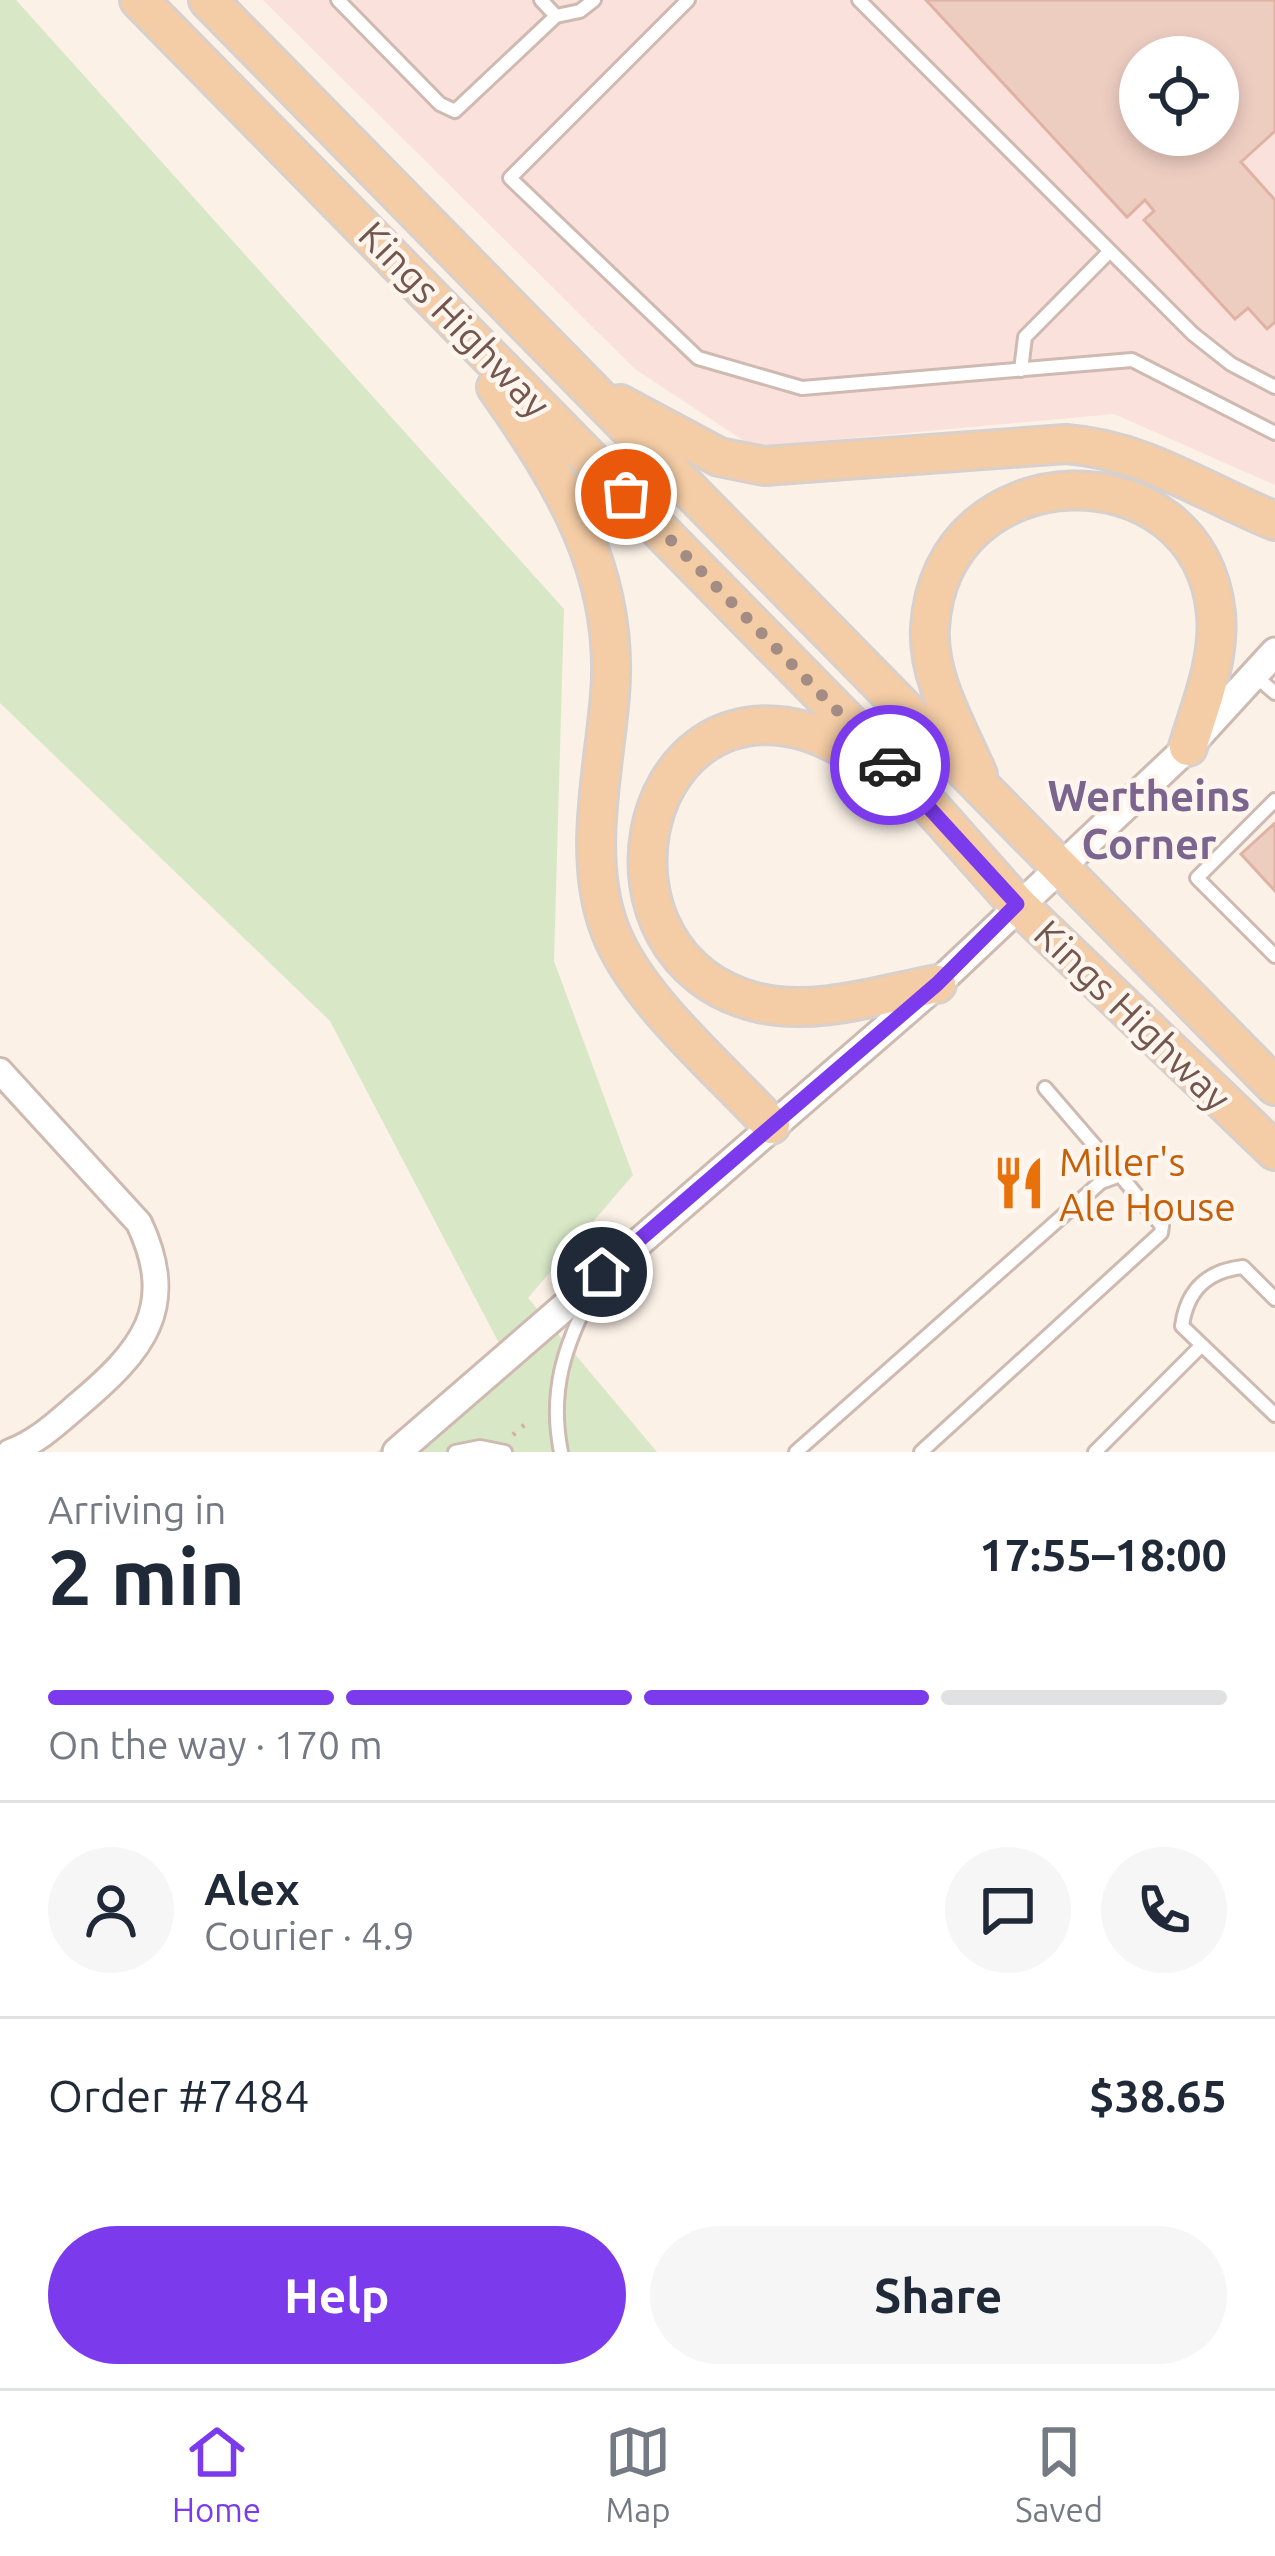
<!DOCTYPE html>
<html lang="en">
<head>
<meta charset="utf-8">
<style>
	:root { --surface:#fff; --page:#f6f6f7; --text:#1f2937; --muted:#747a83; --line:#e0e1e3; --accent:#7c3aed }
	body { margin:0; font-family:Ubuntu,sans-serif; background:var(--page); color:var(--text); height:100vh; display:flex; flex-direction:column; font-size:45px; white-space:nowrap }
	* { box-sizing:border-box; margin:0 }
	p { font-size:39px; color:var(--muted) }
	.icon { flex:none; width:66px; height:66px; fill:none; stroke:currentColor; stroke-width:2; stroke-linecap:round; stroke-linejoin:round }
	.map { position:relative; height:1452px; overflow:hidden }
	.panel { display:flex; flex-direction:column; background:var(--surface); flex:1 }
	.panel>* { flex:none }
	.controls { position:absolute; left:1119px; top:36px; display:grid; gap:24px }
	.controls a { display:grid; place-items:center; width:120px; height:120px; border-radius:50%; background:var(--surface); box-shadow:0 6px 18px #0003; font-size:60px }
	.pin { position:absolute; display:grid; place-items:center; width:102px; height:102px; color:#fff; margin:-51px; border:6px solid #fff; border-radius:50%; box-shadow:0 3px 12px #0007 }
	.courier { position:absolute; display:grid; place-items:center; width:120px; height:120px; margin:-60px; border:9px solid #7c3aed; border-radius:50%; background:#fff; color:#222; box-shadow:0 3px 15px #0007 }
	.head em { font-style:normal; font-weight:600 }
	.head div { display:flex; flex-direction:column-reverse }
	.head { display:flex; align-items:center; justify-content:space-between; height:204px; padding:0 48px }
	h1 { font-size:78px; font-weight:600; line-height:90px }
	.bar { display:grid; grid-template-columns:repeat(4,1fr); gap:18px 12px; align-content:center; height:144px; padding:0 48px }
	.bar i { height:15px; border-radius:9px; background:var(--line) }
	.bar .current { background:var(--accent) }
	.bar p { grid-column:span 4 }
	.line { display:flex; align-items:center; gap:30px; padding:0 48px; border-top:3px solid var(--line) }
	.line div { flex:1 }
	.round { display:grid; place-items:center; flex:none; width:126px; height:126px; border-radius:63px; background:var(--page) }
	.button { display:flex; gap:24px; margin-top:auto; padding:24px 48px }
	.button a { flex:1; height:138px; border-radius:72px; background:var(--accent); color:#fff; font-size:48px; font-weight:600; line-height:138px; text-align:center }
	.button a+a { background:var(--page); color:var(--text) }
	.dock { display:flex; justify-content:space-around; align-items:center; height:168px; border-top:3px solid var(--line); background:var(--surface); font-size:33px; color:var(--muted) }
	.dock a { display:grid; justify-items:center; gap:6px }
	.dock .current { color:var(--accent) }
	.map>svg:first-child { display:block }
	.commercial { fill:#fae1dc; fill-rule:evenodd }
	.green { fill:#d8e8c7 }
	.building { fill:#eecdc1; stroke:#e0b2a3; stroke-width:3; fill-rule:evenodd }
	.lines { fill:none; stroke-linecap:round; stroke-linejoin:round }
	.service-casing { stroke:#cebab1; stroke-width:18 }
	.minor-casing { stroke:#cebab1; stroke-width:30 }
	.tertiary-casing { stroke:#cebab1; stroke-width:33 }
	.primary-casing { stroke:#d8d0cd; stroke-width:42 }
	.path { stroke:#d3b0a4; stroke-width:4.5; stroke-dasharray:3 9; stroke-linecap:butt }
	.service { stroke:#fff; stroke-width:12 }
	.minor { stroke:#fff; stroke-width:24 }
	.tertiary { stroke:#fff; stroke-width:27 }
	.primary { stroke:#f4cca5; stroke-width:36 }
	.done { stroke:#a38c83; stroke-width:12; stroke-dasharray:0 21.6 }
	.route { stroke:#7c3aed; stroke-width:15 }
	.labels { text-anchor:middle; dominant-baseline:central; stroke-width:9; stroke-linejoin:round; paint-order:stroke }
	.street-label { font-size:39px; fill:#73564d; stroke:#fef5ee }
	.food-label { font-size:39px; fill:#c56008; stroke:#fef5ee; text-anchor:start }
	.neighbourhood-label { font-size:42px; font-weight:bold; fill:#7b658f; stroke:#fef5ee }
</style>
</head>
<body>
<div class="map">
<svg width="1275" height="1452" viewBox="0 0 1275 1452">
	<rect width="100%" height="100%" fill="#fbf1e7"/>
	<path class="commercial" d="M263,0H1275V485L1114,414L753,447L635,369ZM1140,57H1218V135H1140Z"/>
	<path class="green" d="M0,0H16L564,609L554,961L633,1175L528,1298L657,1452H377L501,1347L330,1021L0,703Z"/>
	<path class="building" d="M926,0H1275V131L1241,162L1275,200V322L1267,329L1248,308L1235,319L1144,220L1154,211L1145,200L1127,217ZM1140,57H1218V135H1140Z
		M1274,824L1275,826V891L1241,854Z"/>
	<g class="lines">
		<defs>
			<path id="service" d="M338,0L440,104L455,111L556,16
				M541,0L556,16L580,11L594,0
				M688,0L510,178L698,358L802,388L1132,360L1275,433
				M859,0L1193,334L1231,364L1275,387
				M1021,370L1025,337L1110,251
				M1254,675L1275,693
				M1275,800L1197,878L1275,956
				M1045,1088L1120,1175
				M1275,1299L1243,1267C1207,1271 1187,1290 1182,1326L1275,1415
				M455,1452L480,1447L505,1452
				M561,1452C549,1392 564,1346 592,1293
				M796,1452L1101,1182L1120,1175L1162,1226L1161,1233L921,1452
				M1095,1452L1202,1345"/>
			<path id="minor" d="M0,1071L139,1223C179,1308 142,1351 78,1405C56,1424 37,1442 10,1452"/>
			<path id="tertiary" d="M397,1452L937,984L1188,747L1275,652"/>
			<path id="primary" d="M139,0L923,798L1017,904L1275,1151
				M208,0L1275,1086
				M496,387C563,482 620,574 610,695C604,770 582,857 610,930C636,999 720,1069 771,1125
				M620,404L719,457L764,466L1066,444C1145,450 1203,492 1275,521
				M878,768C856,755 829,738 805,731C633,683 581,956 755,1002C813,1017 880,995 937,984
				M978,775C959,730 927,678 930,628C940,450 1200,444 1216,614C1220,659 1201,705 1188,747"/>
		</defs>
		<use href="#service" class="service-casing"/>
		<use href="#minor" class="minor-casing"/>
		<use href="#tertiary" class="tertiary-casing"/>
		<use href="#primary" class="primary-casing"/>
		<path class="path" d="M513,1435L531,1419"/>
		<use href="#service" class="service"/>
		<use href="#minor" class="minor"/>
		<use href="#tertiary" class="tertiary"/>
		<use href="#primary" class="primary"/>
	</g>
	<g class="lines">
		<path class="done" d="M626,494L890,765"/>
		<path class="route" d="M602,1272L937,984L1017,904L890,765"/>
	</g>
	<defs>
		<symbol id="restaurant-bare" viewBox="-9 -9 18 18"><path d="M-5-6h1v4h1v-4h1v4h1v-4h1v5L-1.5 .5V6h-2V.5L-5-1ZM5-6V6H3V1.5H1.5Q1.5-4 5-6Z" fill="#e8710a" stroke="#fef5ee" stroke-width="2.5" paint-order="stroke"/></symbol>
	</defs>
	<g fill-rule="evenodd">
		<use href="#restaurant-bare" x="981" y="1145" width="76" height="76"/>
	</g>
	<g class="labels">
		<g class="street-label">
			<text transform="translate(455 319) rotate(46)">Kings Highway</text>
			<text transform="translate(1133 1015) rotate(44)">Kings Highway</text>
		</g>
		<g class="food-label">
			<text x="1059" y="1161">Miller's<tspan x="1059" dy="45">Ale House</tspan></text>
		</g>
		<g class="neighbourhood-label">
			<text x="1149" y="795">Wertheins<tspan x="1149" dy="48">Corner</tspan></text>
		</g>
	</g>
</svg>
<div class="controls">
<a><svg class="icon" aria-label="locate" viewBox="0 0 24 24"><circle cx="12" cy="12" r="6"/><path d="M12 2v4M12 18v4M2 12h4M18 12h4"/></svg></a>
</div>
<div class="pin" style="left:626px;top:494px;background:#ea580c"><svg class="icon" aria-label="bag" viewBox="0 0 24 24"><path d="M5 8h14l-1 12H6zM9 8a3 3 0 0 1 6 0"/></svg></div>
<div class="pin" style="left:602px;top:1272px;background:#1f2937"><svg class="icon" aria-label="home" viewBox="0 0 24 24"><path d="M3 11l9-7 9 7M6 9v11h12V9"/></svg></div>
<div class="courier" style="left:890px;top:765px"><svg class="icon" aria-label="car" viewBox="0 0 24 24"><path d="M5 17H2v-5l4-1 3-4h7l3 4 3 1v5h-3M9 17h6M6 11h13"/><circle cx="7" cy="17" r="2"/><circle cx="17" cy="17" r="2"/></svg></div>
</div>
<section class="panel">
<div class="head"><div><h1>2 min</h1><p>Arriving in</p></div><em>17:55–18:00</em></div>
<div class="bar"><i class="current"></i><i class="current"></i><i class="current"></i><i></i><p>On the way · 170 m</p></div>
<div class="line" style="height:216px"><a class="round"><svg class="icon" aria-label="person" viewBox="0 0 24 24"><circle cx="12" cy="8" r="4"/><path d="M4 21q1-7 8-7t8 7"/></svg></a><div><b>Alex</b><p>Courier · 4.9</p></div><a class="round"><svg class="icon" aria-label="chat" viewBox="0 0 24 24"><path d="M4 5h16v11H9l-5 4z"/></svg></a><a class="round"><svg class="icon" aria-label="phone" viewBox="0 0 24 24"><path d="M5 4h4l2 5-3 2q2 4 5 5l2-3 5 2v4C11 20 4 13 5 4z"/></svg></a></div>
<div class="line" style="height:156px"><div>Order #7484</div><b>$38.65</b></div>
<div class="button"><a>Help</a><a>Share</a></div>
</section>
<nav class="dock">
<a class="current"><svg class="icon" aria-label="home" viewBox="0 0 24 24"><path d="M3 11l9-7 9 7M6 9v11h12V9"/></svg>Home</a>
<a><svg class="icon" aria-label="map" viewBox="0 0 24 24"><path d="M3 6l6-2 6 2 6-2v14l-6 2-6-2-6 2zM9 4v14M15 6v14"/></svg>Map</a>
<a><svg class="icon" aria-label="saved" viewBox="0 0 24 24"><path d="M7 4h10v16l-5-4-5 4z"/></svg>Saved</a>
</nav>
</body>
</html>
